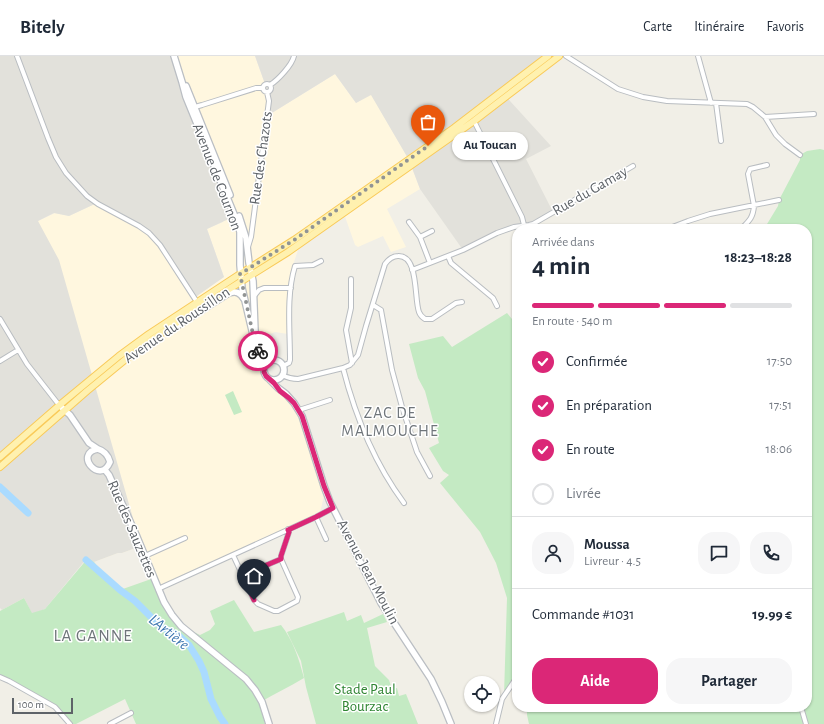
<!DOCTYPE html>
<html lang="fr">
<head>
<meta charset="utf-8">
<style>
	:root { --surface:#fff; --page:#f6f6f7; --text:#1f2937; --muted:#747a83; --line:#e0e1e3; --accent:#db2777 }
	body { margin:0; font-family:"Alegreya Sans",sans-serif; background:var(--page); color:var(--text); height:100vh; display:flex; flex-direction:column; font-size:15px; white-space:nowrap }
	* { box-sizing:border-box; margin:0 }
	p { font-size:13px; color:var(--muted) }
	.icon { flex:none; width:22px; height:22px; fill:none; stroke:currentColor; stroke-width:2; stroke-linecap:round; stroke-linejoin:round }
	.map { position:relative; flex:1; overflow:hidden }
	.drawer { position:absolute; left:512px; top:168px; width:300px; height:488px; display:flex; flex-direction:column; background:var(--surface); border-radius:16px; box-shadow:0 1px 3px #0004 }
	.drawer>* { flex:none }
	.tools { position:absolute; left:464px; top:620px; display:grid; gap:8px }
	.tools a { display:grid; place-items:center; width:36px; height:36px; border-radius:50%; background:var(--surface); box-shadow:0 1px 3px #0004; font-size:20px }
	.scale { position:absolute; left:12px; bottom:10px; width:61px; box-sizing:border-box; padding-left:4px; border:2px solid #5e6368; border-top:0; font-size:11px; line-height:14px; white-space:nowrap; color:#5e6368; -webkit-text-stroke:3px #fff; paint-order:stroke }
	.pin { position:absolute; display:grid; place-items:center; width:34px; height:34px; color:#fff; margin:-41px -17px; border-radius:50% 50% 50% 0; rotate:-45deg; box-shadow:0 0 4px #0007 }
	.pin .icon { rotate:45deg }
	.courier { position:absolute; display:grid; place-items:center; width:40px; height:40px; margin:-20px; border:3px solid #db2777; border-radius:50%; background:#fff; color:#222; box-shadow:0 1px 5px #0007 }
	.bubble { position:absolute; height:28px; border-radius:14px; background:var(--surface); box-shadow:0 1px 3px #0004; font-size:13px; font-weight:600; line-height:28px; text-align:center }
	.head em { font-style:normal; font-weight:600 }
	.head div { display:flex; flex-direction:column-reverse }
	.head { display:flex; align-items:center; justify-content:space-between; height:68px; padding:0 20px }
	h1 { font-size:26px; font-weight:600; line-height:30px }
	.bar { display:grid; grid-template-columns:repeat(4,1fr); gap:6px 4px; align-content:center; height:48px; padding:0 20px }
	.bar i { height:5px; border-radius:3px; background:var(--line) }
	.bar .current { background:var(--accent) }
	.bar p { grid-column:span 4 }
	.line { display:flex; align-items:center; gap:10px; padding:0 20px; border-top:1px solid var(--line) }
	.line div { flex:1 }
	.round { display:grid; place-items:center; flex:none; width:42px; height:42px; border-radius:16px; background:var(--page) }
	ol { padding:0 20px; list-style:none }
	li { display:flex; align-items:center; gap:12px; height:44px }
	li p { margin-inline-start:auto }
	li .icon { padding:4px; border-radius:50%; background:var(--accent); color:#fff; stroke-width:4 }
	li:last-child { color:var(--muted) }
	li i { width:22px; height:22px; border:2px solid var(--line); border-radius:50% }
	.primary-button { display:flex; gap:8px; margin-top:auto; padding:8px 20px }
	.primary-button a { flex:1; height:46px; border-radius:16px; background:var(--accent); color:#fff; font-size:16px; font-weight:600; line-height:46px; text-align:center }
	.primary-button a+a { background:var(--page); color:var(--text) }
	header { display:flex; align-items:center; gap:24px; box-sizing:border-box; height:56px; padding:0 20px; background:var(--surface); border-bottom:1px solid var(--line) }
	header strong { font-size:19px }
	nav { display:flex; gap:22px; margin-inline-start:auto; font-size:14px }
	.map>svg:first-child { display:block }
	.commercial { fill:#fff7df }
	.industrial { fill:#e2e1db }
	.green { fill:#c4eac3 }
	.lines { fill:none; stroke-linecap:round; stroke-linejoin:round }
	.river { stroke:#aadbff; stroke-width:7 }
	.street-casing { stroke:#b9bdc1; stroke-width:6 }
	.secondary-casing { stroke:#babec3; stroke-width:8 }
	.primary-casing { stroke:#f9ca59; stroke-width:8 }
	.street { stroke:#fff; stroke-width:4 }
	.secondary { stroke:#fff; stroke-width:5.5 }
	.primary { stroke:#fff1af; stroke-width:6 }
	.done { stroke:#919494; stroke-width:4; stroke-dasharray:0 7.2 }
	.route { stroke:#db2777; stroke-width:5 }
	.labels { text-anchor:middle; dominant-baseline:central; stroke-width:3; stroke-linejoin:round; paint-order:stroke }
	.street-label { font-size:15px; fill:#5e6368; stroke:#fff }
	.park-label { font-size:15px; fill:#308533; stroke:#fff }
	.neighbourhood-label { font-size:16px; letter-spacing:1px; fill:#6f757a; stroke:#fff }
	.water-label { font-size:16px; font-style:italic; fill:#3c75af; stroke:#fff }
	.quarter-label { font-size:17px; letter-spacing:1px; fill:#6f757a; stroke:#fff }
</style>
</head>
<body>
<header>
<strong>Bitely</strong>
<nav><a>Carte</a><a>Itinéraire</a><a>Favoris</a></nav>
</header>
<div class="map">
<svg width="824" height="668" viewBox="0 0 824 668">
	<rect width="100%" height="100%" fill="#f1efe7"/>
	<path class="commercial" d="M174,0H255L265,28L267,36V60L335,18L356,47L371,38L409,104L420,133L387,153L406,191L391,196L383,180L358,191L355,189L343,155L306,180L298,194L292,212L287,257L288,278L275,276L258,283L265,309L264,314L265,319L299,354L325,435L321,453L316,461L158,533L141,490L122,497H118L94,506L87,502L32,558L24,542L2,554L38,165L55,157L69,160L99,146L135,165L150,176L160,188L196,240L224,221L207,173L223,166Z"/>
	<path class="industrial" d="M0,0H174L233,161L207,173L224,221L197,240L160,188L150,176L135,165L99,146L69,160L54,157L38,165L59,204L141,490L122,497H118L94,506L87,502L45,553L32,558L24,542L2,554L0,552Z
		M255,0H553L505,38L510,45L551,90L526,103L553,156L533,168L514,171L463,194L420,133L409,104L371,39L356,47L335,18L267,60V36L265,28Z"/>
	<path class="green" d="M820,93L824,94V668H529L527,659V651H807V173H764L778,150L779,144L800,104V99L807,95Z
		M507,257L517,269V621L504,639L507,542L496,507L480,476L440,427L449,419L443,415L429,392L439,387L425,335L418,322L409,288L443,280L452,291Z
		M233,335L242,356L234,359L225,339Z
		M88,502L94,506L106,522L120,534L154,522L164,546L181,570L200,579L210,574L215,568L210,555L234,544L254,576L281,569C293,584 299,603 304,622C289,631 274,638 259,647L265,668H136L125,643L76,668H70L55,651L0,621V555L24,542L32,557L45,553Z
		M344,556L347,565L361,559L364,567L383,558L387,566L367,572L375,610L389,624L392,633L397,632L399,640L406,638L418,668H316L306,631L301,605L287,576Z"/>
	<g class="lines">
		<path class="river" d="M0,431L28,457
			M86,504L120,534L135,545L161,571L178,579L189,589L199,605L204,616L211,643L220,661L225,668"/>
		<defs>
			<path id="street" d="M17,0L48,82L56,101L66,117L87,140L98,148L139,170L149,177L160,189L197,246
				M566,0L618,33L643,41L667,45L747,48L753,51L765,61L776,79L785,88L800,99
				M698,0L711,47
				M263 32a4 4 0 1 1 8 0a4 4 0 1 1-8 0Z
				M270,29C278,24 292,9 294,0
				M716,47L721,85
				M193,53L195,51L202,49L256,32H263
				M765,61L814,58
				M474,65L522,161L524,169L523,173
				M409,166L420,181L430,207
				M667,173L688,165L710,158L779,144
				M741,173C749,165 753,162 754,150L748,118L750,113L767,109
				M420,181L432,175
				M248,191L251,181L269,45L267,36
				M448,200L451,207L493,242L497,250
				M412,214L463,194L497,177L514,171L529,169L533,168L633,110
				M351,223V252L346,274L352,307
				M254,240L259,234L264,232H291
				M373,249L381,254L392,314L402,351L417,396L430,420
				M0,263L27,308L59,349
				M0,305L18,294
				M283,310L289,307L290,304C290,273 286,240 295,210L313,209L321,205
				M343,312C355,359 375,408 404,447
				M282,319C288,322 292,323 298,323L343,312L350,309L358,299L366,270L385,208C388,204 392,200 398,200C419,199 414,243 419,256C420,259 422,261 425,263H432L456,247L462,246
				M299,354L330,344
				M316,461L326,483
				M233,499L254,544L258,548L274,555H278L297,545L298,541L281,503V500L289,476L288,473
				M145,500L185,482
				M243,519L281,503
				M158,533L316,461L333,452
				M0,621L9,625L55,651L70,668
				M801,651L806,668
				M110,668L131,657
				M496,668L502,643L517,621"/>
			<path id="secondary" d="M174,0L182,26L186,41L238,168L240,176V209L242,232L254,283L265,309
				M186,30L230,139
				M239,160L246,182L249,207L253,225L255,275
				M174,272L229,237C236,235 240,236 244,243
				M257,285L267,301L271,304
				M264 314a10 10 0 1 1 20 0a10 10 0 1 1-20 0Z
				M270,324L278,332L286,338L294,347L302,360L324,430L330,446L381,547L431,623L442,646L451,668
				M59,349L70,359L89,387L98,393
				M98,393C105,395 108,399 110,406C100,430 73,397 98,393Z
				M105,414L109,419L137,481L164,546L172,559L181,570L246,623L255,634L262,646L269,668"/>
			<path id="primary" d="M0,401L62,347L119,300L149,278L240,218L294,184L327,161L454,72L548,0
				M0,411L87,335L126,303L147,287L191,257L288,196L474,65L559,0"/>
		</defs>
		<use href="#street" class="street-casing"/>
		<use href="#secondary" class="secondary-casing"/>
		<use href="#primary" class="primary-casing"/>
		<use href="#street" class="street"/>
		<use href="#secondary" class="secondary"/>
		<use href="#primary" class="primary"/>
	</g>
	<g class="lines">
		<path class="done" d="M258,295L254,283L240,218L294,184L428,90"/>
		<path class="route" d="M254,544L243,519L281,503V500L289,476L288,474L316,461L333,452L324,430L302,360L294,347L289,342L280,335L274,327L266,320L264,316L265,309L264,303L258,295"/>
	</g>
	<g class="labels">
		<g class="street-label">
			<text transform="translate(261 102) rotate(-82)">Rue des Chazots</text>
			<text transform="translate(217 121) rotate(69)">Avenue de Cournon</text>
			<text transform="translate(590 135) rotate(-30)">Rue du Gamay</text>
			<text transform="translate(177 269) rotate(-34)">Avenue du Roussillon</text>
			<text transform="translate(132 473) rotate(67)">Rue des Sauzettes</text>
			<text transform="translate(368 516) rotate(62)">Avenue Jean Moulin</text>
		</g>
		<g class="park-label">
			<text x="365" y="633">Stade Paul<tspan x="365" dy="17">Bourzac</tspan></text>
		</g>
		<g class="neighbourhood-label">
			<text x="390" y="357">ZAC DE<tspan x="390" dy="18">MALMOUCHE</tspan></text>
		</g>
		<g class="water-label">
			<text transform="translate(169 576) rotate(39)">L'Artière</text>
		</g>
		<g class="quarter-label">
			<text x="93" y="579">LA GANNE</text>
		</g>
	</g>
</svg>
<div class="tools">
<a><svg class="icon" aria-label="locate" viewBox="0 0 24 24"><circle cx="12" cy="12" r="6"/><path d="M12 2v4M12 18v4M2 12h4M18 12h4"/></svg></a>
</div>
<div class="scale">100 m</div>
<div class="pin" style="left:428px;top:90px;background:#ea580c"><svg class="icon" aria-label="bag" viewBox="0 0 24 24"><path d="M5 8h14l-1 12H6zM9 8a3 3 0 0 1 6 0"/></svg></div>
<div class="pin" style="left:254px;top:544px;background:#1f2937"><svg class="icon" aria-label="home" viewBox="0 0 24 24"><path d="M3 11l9-7 9 7M6 9v11h12V9"/></svg></div>
<div class="courier" style="left:258px;top:295px"><svg class="icon" aria-label="bike" viewBox="0 0 24 24"><circle cx="6" cy="16" r="4"/><circle cx="18" cy="16" r="4"/><path d="M6 16l4-8h5l3 8M10 8l3 8H6M13 5h3"/></svg></div>
<div class="bubble" style="left:452px;top:76px;width:76px">Au Toucan</div>
<section class="drawer">
<div class="head"><div><h1>4 min</h1><p>Arrivée dans</p></div><em>18:23–18:28</em></div>
<div class="bar"><i class="current"></i><i class="current"></i><i class="current"></i><i></i><p>En route · 540 m</p></div>
<ol>
<li><svg class="icon" aria-label="check" viewBox="0 0 24 24"><path d="M5 12l5 5 9-10"/></svg>Confirmée<p>17:50</p></li>
<li><svg class="icon" aria-label="check" viewBox="0 0 24 24"><path d="M5 12l5 5 9-10"/></svg>En préparation<p>17:51</p></li>
<li><svg class="icon" aria-label="check" viewBox="0 0 24 24"><path d="M5 12l5 5 9-10"/></svg>En route<p>18:06</p></li>
<li><i></i>Livrée</li>
</ol>
<div class="line" style="height:72px"><a class="round"><svg class="icon" aria-label="person" viewBox="0 0 24 24"><circle cx="12" cy="8" r="4"/><path d="M4 21q1-7 8-7t8 7"/></svg></a><div><b>Moussa</b><p>Livreur · 4.5</p></div><a class="round"><svg class="icon" aria-label="chat" viewBox="0 0 24 24"><path d="M4 5h16v11H9l-5 4z"/></svg></a><a class="round"><svg class="icon" aria-label="phone" viewBox="0 0 24 24"><path d="M5 4h4l2 5-3 2q2 4 5 5l2-3 5 2v4C11 20 4 13 5 4z"/></svg></a></div>
<div class="line" style="height:52px"><div>Commande #1031</div><b>19.99 €</b></div>
<div class="primary-button"><a>Aide</a><a>Partager</a></div>
</section>
</div>
</body>
</html>
